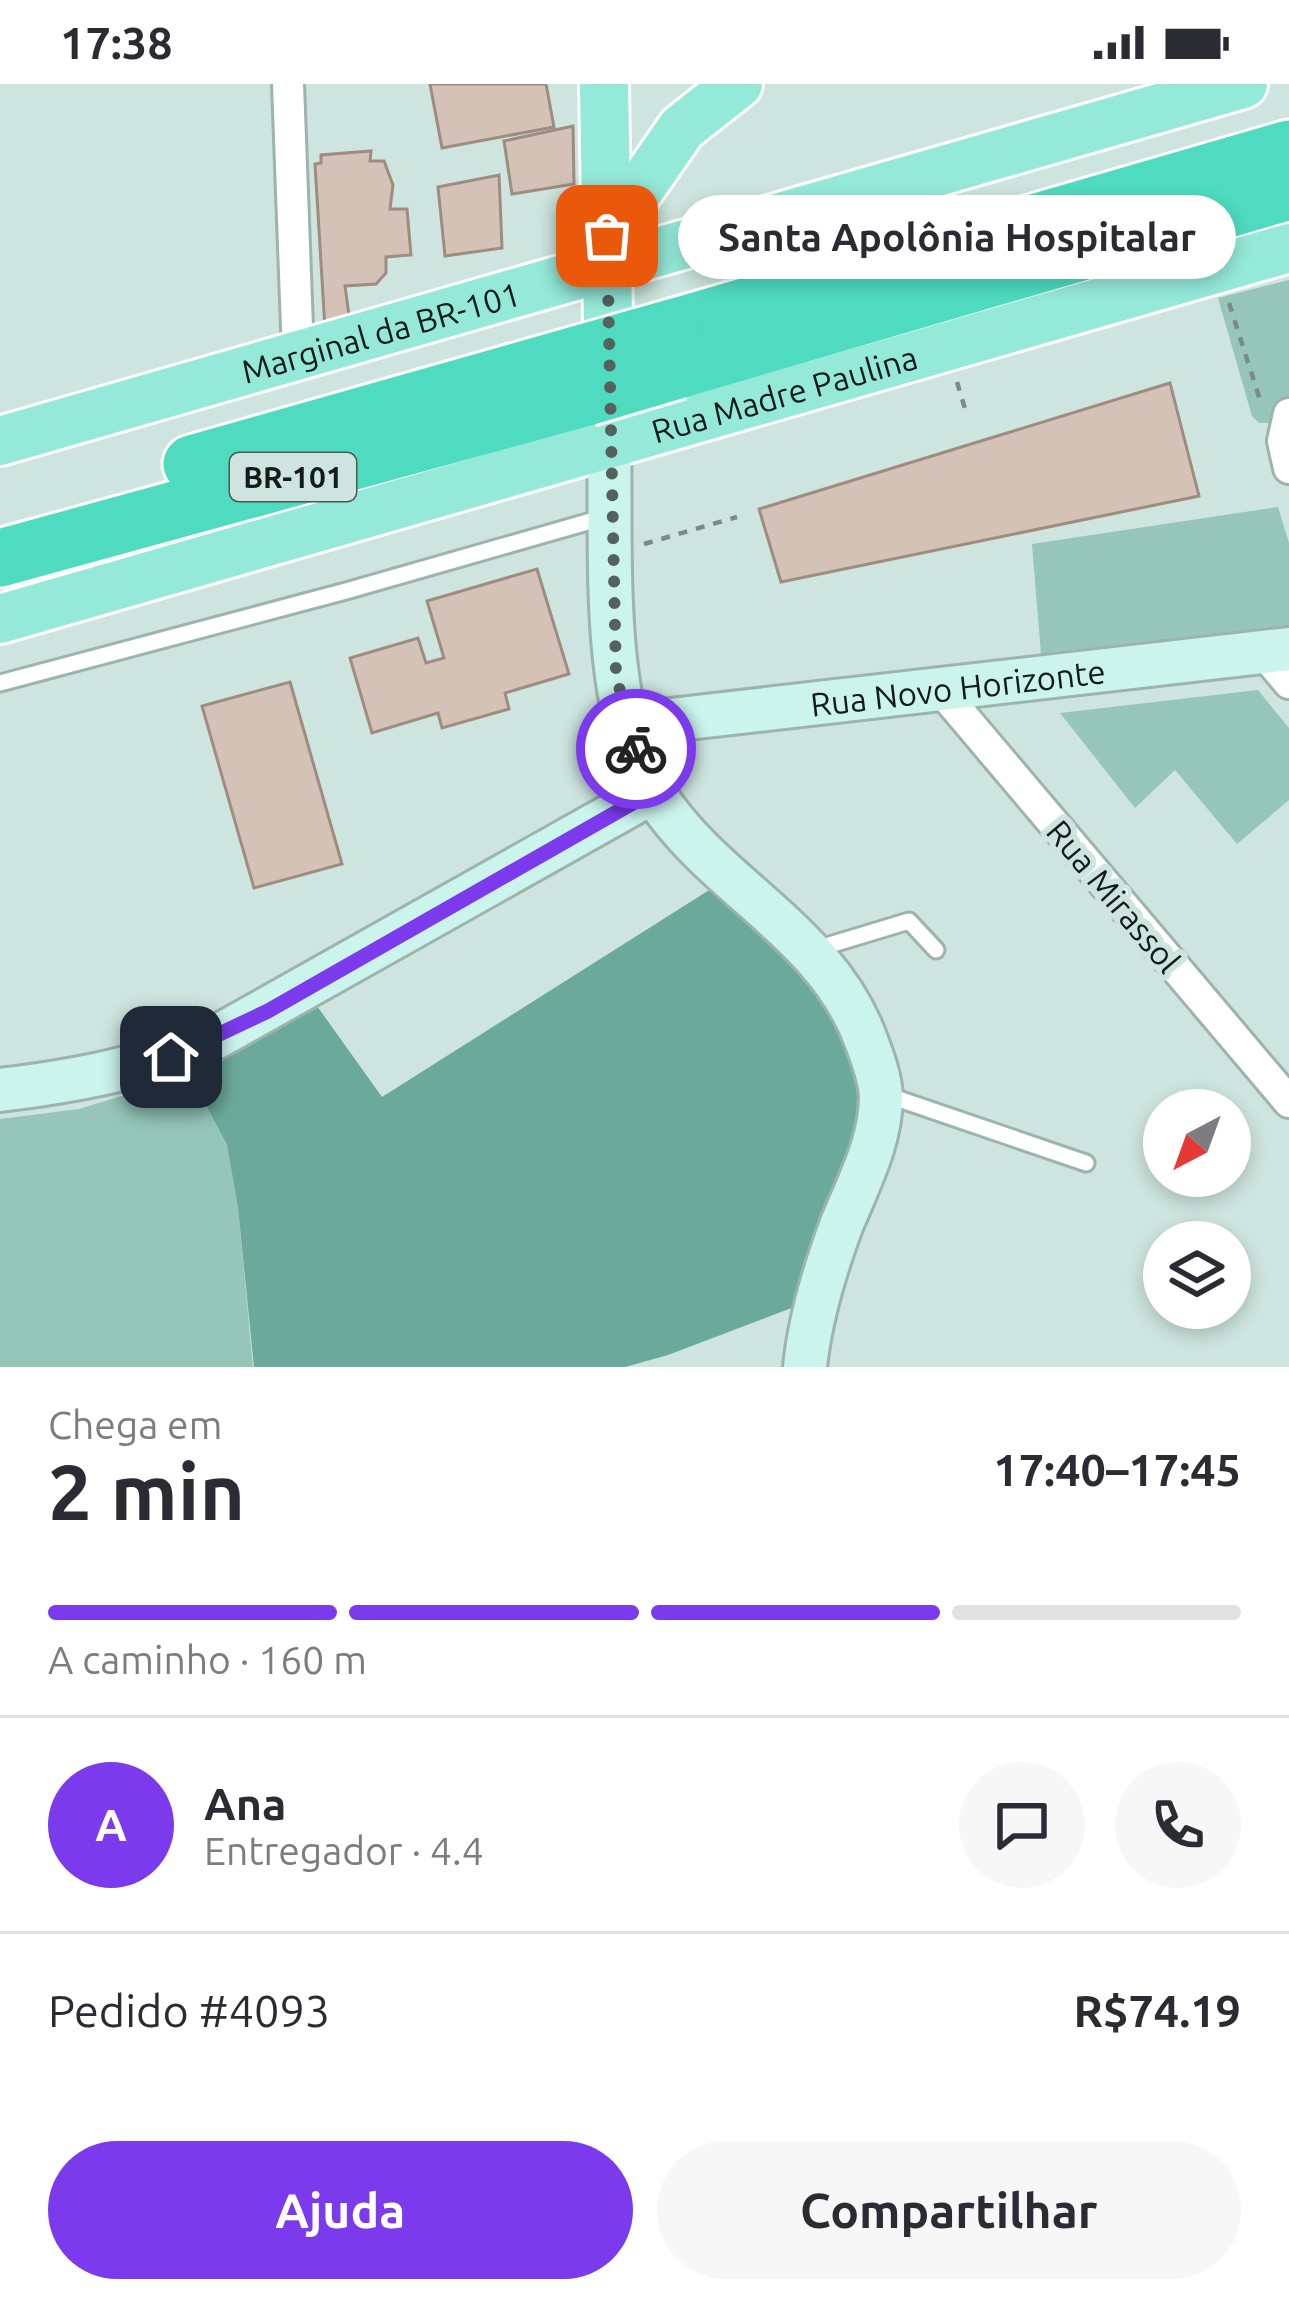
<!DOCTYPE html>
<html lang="pt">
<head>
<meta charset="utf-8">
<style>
	:root { --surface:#fff; --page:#f7f7f7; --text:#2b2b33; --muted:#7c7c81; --line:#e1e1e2; --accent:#7c3aed }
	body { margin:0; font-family:Ubuntu,sans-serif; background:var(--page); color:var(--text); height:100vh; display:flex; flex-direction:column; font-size:45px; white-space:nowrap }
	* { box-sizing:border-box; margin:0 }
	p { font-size:39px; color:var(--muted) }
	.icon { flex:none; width:66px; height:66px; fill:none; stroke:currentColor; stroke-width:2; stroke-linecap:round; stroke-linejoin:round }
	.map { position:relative; height:1283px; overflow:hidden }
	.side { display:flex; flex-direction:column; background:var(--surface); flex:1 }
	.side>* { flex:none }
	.needle { width:78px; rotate:221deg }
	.fabs { position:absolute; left:1143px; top:1005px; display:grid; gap:24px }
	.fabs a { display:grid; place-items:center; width:108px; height:108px; border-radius:50%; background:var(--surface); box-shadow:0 6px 18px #0003; font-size:60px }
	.pin { position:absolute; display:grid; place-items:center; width:102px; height:102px; color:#fff; margin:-51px; border-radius:24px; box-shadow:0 6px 18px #0006 }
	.courier { position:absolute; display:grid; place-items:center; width:120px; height:120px; margin:-60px; border:9px solid #7c3aed; border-radius:50%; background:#fff; color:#222; box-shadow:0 3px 15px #0007 }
	.bubble { position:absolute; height:84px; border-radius:42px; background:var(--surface); box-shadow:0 6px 18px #0003; font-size:39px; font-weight:700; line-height:84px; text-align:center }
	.head em { font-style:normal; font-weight:700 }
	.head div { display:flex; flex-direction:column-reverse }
	.head { display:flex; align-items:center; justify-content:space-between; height:204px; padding:0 48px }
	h1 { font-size:78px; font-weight:700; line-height:90px }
	.bar { display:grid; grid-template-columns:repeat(4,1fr); gap:18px 12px; align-content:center; height:144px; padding:0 48px }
	.bar i { height:15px; border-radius:9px; background:var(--line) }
	.bar .on { background:var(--accent) }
	.bar p { grid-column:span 4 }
	.line { display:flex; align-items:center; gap:30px; padding:0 48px; border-top:3px solid var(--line) }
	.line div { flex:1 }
	.round { display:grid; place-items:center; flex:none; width:126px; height:126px; border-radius:63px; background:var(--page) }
	.action { display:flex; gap:24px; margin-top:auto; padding:24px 48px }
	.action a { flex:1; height:138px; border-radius:72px; background:var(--accent); color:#fff; font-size:48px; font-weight:700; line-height:138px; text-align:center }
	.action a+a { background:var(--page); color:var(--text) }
	.status { display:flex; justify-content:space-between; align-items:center; height:84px; padding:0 60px; background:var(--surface); direction:ltr }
	.status svg { height:33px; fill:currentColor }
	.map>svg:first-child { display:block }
	.green { fill:#95c6b9 }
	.forest { fill:#6baa9a }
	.building { fill:#d5c2b6; stroke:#9e8c81; stroke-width:3 }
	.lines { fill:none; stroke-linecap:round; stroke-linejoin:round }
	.service-casing { stroke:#9db4ae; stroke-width:21 }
	.minor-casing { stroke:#9db4ae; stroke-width:36 }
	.secondary-casing { stroke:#9db4ae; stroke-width:48 }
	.primary-casing { stroke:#fff; stroke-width:54 }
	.motorway-casing { stroke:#fff; stroke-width:63 }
	.path { stroke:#7a8b86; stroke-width:4.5; stroke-dasharray:9 9; stroke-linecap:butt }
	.service { stroke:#fff; stroke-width:15 }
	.minor { stroke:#fff; stroke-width:30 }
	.secondary { stroke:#caf4ec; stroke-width:42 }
	.primary { stroke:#95e9d9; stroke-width:48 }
	.motorway { stroke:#4edbbf; stroke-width:57 }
	.motorway-bridge-casing { stroke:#fff; stroke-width:63; stroke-linecap:butt }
	.motorway-bridge { stroke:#4edbbf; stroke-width:57 }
	.done { stroke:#53625d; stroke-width:12; stroke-dasharray:0 21.6 }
	.route { stroke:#7c3aed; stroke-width:15 }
	.labels { text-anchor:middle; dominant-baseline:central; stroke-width:12; stroke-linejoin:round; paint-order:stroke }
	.shield { fill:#cde5de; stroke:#4a5853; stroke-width:3 }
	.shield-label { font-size:30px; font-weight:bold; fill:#121b18 }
	.street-label { font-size:33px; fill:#121b18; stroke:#cde5de }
</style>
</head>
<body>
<div class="status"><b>17:38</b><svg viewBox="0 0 49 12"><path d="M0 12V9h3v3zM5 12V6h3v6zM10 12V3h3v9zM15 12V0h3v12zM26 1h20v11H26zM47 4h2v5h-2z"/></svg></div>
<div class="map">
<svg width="1289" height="1283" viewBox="0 0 1289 1283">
	<rect width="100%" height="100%" fill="#cde5de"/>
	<path class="green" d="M1289,196V316L1269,339H1259L1252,332L1218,214Z
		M1278,423L1289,459V548L1042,582L1032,460Z
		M1258,606L1289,644V716L1237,760L1175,686L1135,724L1060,629Z
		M190,991L227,1061L238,1124L253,1283H0V1035L79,1025Z"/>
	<path class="forest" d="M714,803L808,894L843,950L864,1021L861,1058L794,1223L668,1271L625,1283H254L238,1124L227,1061L190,991L207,978L317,922L382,1013Z"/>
	<path class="building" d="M430,0H546L554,43L442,64Z
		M573,42L574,100L512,110L504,57Z
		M371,67L370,77H384L393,101L390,125H407L411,171L386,173V189L376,200L345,202L350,239L325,245L315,80L321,79V71Z
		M499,91L502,164L445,172L438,103Z
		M1170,299L1199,412L781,498L759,425Z
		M537,485L569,590L505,609L509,625L442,644L438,629L372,649L350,574L418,554L426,579L444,574L427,517Z
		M290,598L342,780L254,804L202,622Z"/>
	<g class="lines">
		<defs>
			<path id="service" d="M0,599L346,507L605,433
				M813,866L909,837L936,866
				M884,1010L1086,1079"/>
			<path id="minor" d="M288,0L298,271
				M1289,330L1283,357L1289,384
				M1263,568L1289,599
				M940,605L1289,1018"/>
			<g id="secondary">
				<path d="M609,361C612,464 599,623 655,711C715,804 828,848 867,959C873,975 880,994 881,1012C881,1058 858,1100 841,1142C824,1188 810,1234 805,1283"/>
				<path id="s1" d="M627,641L1289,565"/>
				<path d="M0,1006C75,997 145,984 215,954L653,708"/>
			</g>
			<g id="primary">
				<path d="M604,0L609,295"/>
				<path d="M607,152L682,44L738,0"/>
				<path id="s2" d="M0,357L1243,0"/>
				<path id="s3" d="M0,535L1289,164"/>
			</g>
			<path id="motorway" d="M672,244L1289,65
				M678,286L1289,107
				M192,380L580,270
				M0,474L587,313"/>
		</defs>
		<use href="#service" class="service-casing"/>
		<use href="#minor" class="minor-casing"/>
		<use href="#secondary" class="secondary-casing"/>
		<use href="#primary" class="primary-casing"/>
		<use href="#motorway" class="motorway-casing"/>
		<path class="path" d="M1229,219L1262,322
			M957,298L966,328
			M644,460L737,433"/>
		<use href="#service" class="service"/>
		<use href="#minor" class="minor"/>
		<use href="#secondary" class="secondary"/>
		<use href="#primary" class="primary"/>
		<use href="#motorway" class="motorway"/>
		<defs>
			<path id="motorway-bridge" d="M580,270L672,244
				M587,313L678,286"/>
		</defs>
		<use href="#motorway-bridge" class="motorway-bridge-casing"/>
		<use href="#motorway-bridge" class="motorway-bridge"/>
	</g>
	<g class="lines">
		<path class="done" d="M607,152L616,592L636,665"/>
		<path class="route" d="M171,973L268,927L652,708L636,665"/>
	</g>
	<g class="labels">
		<rect class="shield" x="230" y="369" width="126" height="48" rx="9"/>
		<g class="shield-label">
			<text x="293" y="393">BR-101</text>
		</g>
		<g class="street-label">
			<text stroke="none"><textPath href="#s2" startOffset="396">Marginal da BR-101</textPath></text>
			<text stroke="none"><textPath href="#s3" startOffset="816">Rua Madre Paulina</textPath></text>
			<text stroke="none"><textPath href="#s1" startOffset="333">Rua Novo Horizonte</textPath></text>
			<text transform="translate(1114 812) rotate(50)">Rua Mirassol</text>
		</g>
	</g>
</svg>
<div class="fabs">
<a><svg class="needle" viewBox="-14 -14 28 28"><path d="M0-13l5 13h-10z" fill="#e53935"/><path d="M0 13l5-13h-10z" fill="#7c7c81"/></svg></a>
<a><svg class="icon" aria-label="layers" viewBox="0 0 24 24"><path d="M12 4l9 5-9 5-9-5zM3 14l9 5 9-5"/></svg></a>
</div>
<div class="pin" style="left:607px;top:152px;background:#ea580c"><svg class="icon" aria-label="bag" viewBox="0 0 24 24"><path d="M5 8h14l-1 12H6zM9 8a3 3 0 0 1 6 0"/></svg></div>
<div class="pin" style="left:171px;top:973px;background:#1f2937"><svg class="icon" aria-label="home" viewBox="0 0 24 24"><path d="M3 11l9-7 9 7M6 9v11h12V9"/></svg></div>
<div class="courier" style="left:636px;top:665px"><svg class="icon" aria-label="bike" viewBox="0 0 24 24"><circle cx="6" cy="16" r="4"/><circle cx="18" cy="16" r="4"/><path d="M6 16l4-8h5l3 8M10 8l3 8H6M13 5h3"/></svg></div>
<div class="bubble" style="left:678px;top:111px;width:558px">Santa Apolônia Hospitalar</div>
</div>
<section class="side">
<div class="head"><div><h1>2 min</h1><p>Chega em</p></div><em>17:40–17:45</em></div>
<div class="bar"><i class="on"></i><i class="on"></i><i class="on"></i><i></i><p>A caminho · 160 m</p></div>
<div class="line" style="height:216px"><b class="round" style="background:var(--accent);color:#fff">A</b><div><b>Ana</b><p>Entregador · 4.4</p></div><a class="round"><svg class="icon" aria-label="chat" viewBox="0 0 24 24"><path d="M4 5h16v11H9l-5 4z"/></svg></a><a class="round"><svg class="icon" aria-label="phone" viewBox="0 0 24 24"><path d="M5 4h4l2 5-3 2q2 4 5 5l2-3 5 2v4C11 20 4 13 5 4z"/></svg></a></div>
<div class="line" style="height:156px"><div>Pedido #4093</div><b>R$74.19</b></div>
<div class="action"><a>Ajuda</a><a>Compartilhar</a></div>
</section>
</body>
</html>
